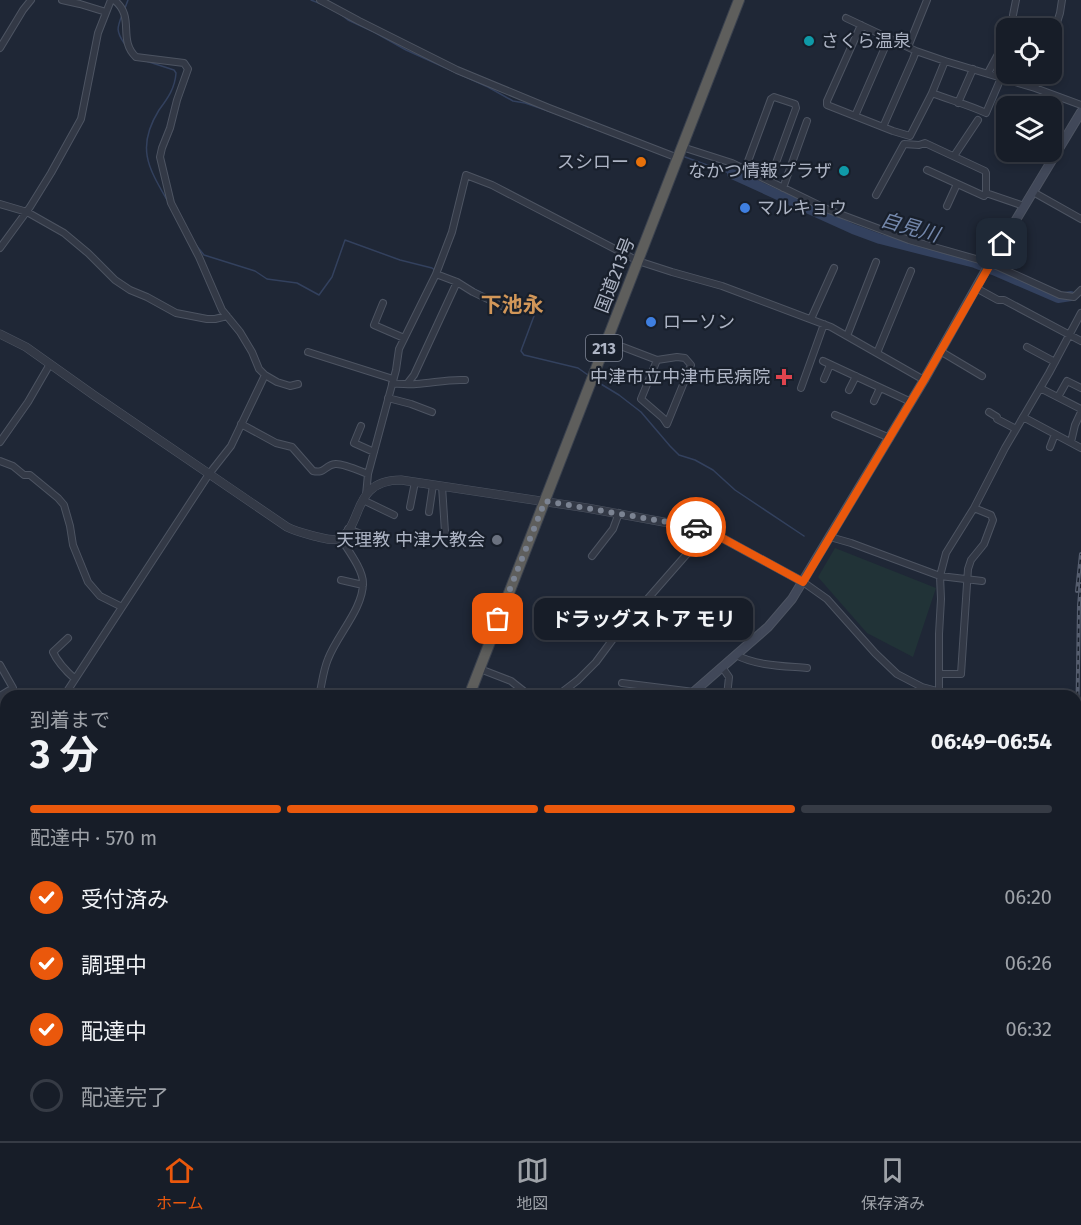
<!DOCTYPE html>
<html lang="ja">
<head>
<meta charset="utf-8">
<style>
	:root { --surface:#171d28; --page:#202630; --text:#f1f3f6; --muted:#9ea2a8; --line:#363b45; --accent:#ea580c }
	body { margin:0; font-family:"Fira Sans","Noto Sans JP",sans-serif; background:var(--page); color:var(--text); height:100vh; display:flex; flex-direction:column; font-size:22px; white-space:nowrap }
	* { box-sizing:border-box; margin:0 }
	p { font-size:20px; color:var(--muted) }
	.icon { flex:none; width:33px; height:33px; fill:none; stroke:currentColor; stroke-width:2; stroke-linecap:round; stroke-linejoin:round }
	.map { position:relative; flex:1; overflow:hidden }
	.side { position:absolute; left:0px; top:690px; width:1082px; height:452px; display:flex; flex-direction:column; background:var(--surface); border-radius:18px 18px 0 0; box-shadow:0 3px 9px #0003,0 0 0 2px var(--line) }
	.side>* { flex:none }
	.fabs { position:absolute; left:996px; top:18px; display:grid; gap:12px }
	.fabs a { display:grid; place-items:center; width:66px; height:66px; border-radius:12px; background:var(--surface); box-shadow:0 3px 9px #0003,0 0 0 2px var(--line); font-size:30px }
	.pin { position:absolute; display:grid; place-items:center; width:51px; height:51px; color:#fff; margin:-26px; border-radius:12px; box-shadow:0 3px 9px #0006 }
	.courier { position:absolute; display:grid; place-items:center; width:60px; height:60px; margin:-30px; border:4px solid #ea580c; border-radius:50%; background:#fff; color:#222; box-shadow:0 2px 8px #0007 }
	.bubble { position:absolute; height:42px; border-radius:12px; background:var(--surface); box-shadow:0 3px 9px #0003,0 0 0 2px var(--line); font-size:20px; font-weight:700; line-height:42px; text-align:center }
	.overview em { font-style:normal; font-weight:700 }
	.overview div { display:flex; flex-direction:column-reverse }
	.overview { display:flex; align-items:center; justify-content:space-between; height:102px; padding:0 30px }
	h1 { font-size:39px; font-weight:700; line-height:45px }
	.bar { display:grid; grid-template-columns:repeat(4,1fr); gap:9px 6px; align-content:center; height:72px; padding:0 30px }
	.bar i { height:8px; border-radius:4px; background:var(--line) }
	.bar .on { background:var(--accent) }
	.bar p { grid-column:span 4 }
	ol { padding:0 30px; list-style:none }
	li { display:flex; align-items:center; gap:18px; height:66px }
	li p { margin-inline-start:auto }
	li .icon { padding:6px; border-radius:50%; background:var(--accent); color:#fff; stroke-width:4 }
	li:last-child { color:var(--muted) }
	li i { width:33px; height:33px; border:3px solid var(--line); border-radius:50% }
	.dock { display:flex; justify-content:space-around; align-items:center; height:84px; border-top:2px solid var(--line); background:var(--surface); font-size:16px; color:var(--muted) }
	.dock a { display:grid; justify-items:center; gap:3px }
	.dock .on { color:var(--accent) }
	.map>svg:first-child { display:block }
	.green { fill:#213337 }
	.lines { fill:none; stroke-linecap:round; stroke-linejoin:round }
	.stream { stroke:#33415e; stroke-width:1.5 }
	.river { stroke:#33415e; stroke-width:10 }
	.minor-casing { stroke:#4d5462; stroke-width:8 }
	.tertiary-casing { stroke:#4d5462; stroke-width:9 }
	.secondary-casing { stroke:#4d5462; stroke-width:10 }
	.trunk-casing { stroke:#3a414e; stroke-width:12 }
	.minor { stroke:#333946; stroke-width:6 }
	.tertiary { stroke:#333946; stroke-width:8 }
	.secondary { stroke:#414859; stroke-width:8 }
	.trunk { stroke:#5e5e5c; stroke-width:10 }
	.rail-casing { stroke:#555d6e; stroke-width:4 }
	.rail { stroke:#181f2b; stroke-width:1.5; stroke-dasharray:4.5; stroke-linecap:butt }
	.done { stroke:#7b8392; stroke-width:6; stroke-dasharray:0 10.8 }
	.route { stroke:#ea580c; stroke-width:8 }
	.culture-dot { fill:#0f9aa8; stroke:#181f2b; stroke-width:2 }
	.food-dot { fill:#e8710a; stroke:#181f2b; stroke-width:2 }
	.shop-dot { fill:#3f7fe0; stroke:#181f2b; stroke-width:2 }
	.health-dot { fill:#e0444e; stroke:#181f2b; stroke-width:2 }
	.worship-dot { fill:#6b7280; stroke:#181f2b; stroke-width:2 }
	.labels { text-anchor:middle; dominant-baseline:central; stroke-width:4.5; stroke-linejoin:round; paint-order:stroke }
	.shield { fill:#181f2b; stroke:#808796; stroke-width:1.5 }
	.shield-label { font-size:16px; font-weight:bold; fill:#adb4c4 }
	.poi-label { font-size:18px; fill:#adb4c4; stroke:#181f2b; text-anchor:end }
	.street-label { font-size:18px; fill:#adb4c4; stroke:#181f2b }
	.water-label { font-size:20px; font-style:italic; fill:#7488ac; stroke:#181f2b }
	.quarter-label { font-size:21px; font-weight:bold; fill:#d29759; stroke:#181f2b }
</style>
</head>
<body>
<div class="map">
<svg width="1081" height="1141" viewBox="0 0 1081 1141">
	<rect width="100%" height="100%" fill="#1f2736"/>
	<path class="green" d="M835,548L936,588L913,657L867,633L818,577Z"/>
	<g class="lines">
		<path class="stream" d="M311,0L324,5
			M125,8L128,0
			M339,13L348,20L374,32L406,50L488,87L513,101L525,103L557,114
			M122,15C117,28 116,31 124,43
			M146,61L174,70L176,73C175,88 168,98 159,110C136,147 148,167 167,200
			M578,122L588,127H590
			M685,157L732,174
			M196,245L204,255L255,271L267,279L297,283L319,295L332,277L345,240L400,260L432,268L436,271
			M472,288L506,305L533,312L534,316L522,348L521,351L524,355L578,368L588,375
			M596,381L619,395L641,412L670,446L679,455L695,460L713,470L735,490L804,536"/>
		<path class="river" d="M732,174L853,229L880,239L975,263L993,270L1058,298L1071,296
			M0,809L6,814
			M191,1136L193,1141"/>
		<defs>
			<path id="minor" d="M62,0L80,4L106,12
				M114,0C136,17 117,39 136,57L184,63L188,69L177,100L170,128L162,148L160,157L171,203L199,257L222,310L240,332L252,352L259,369L265,375L277,382L290,386L298,384
				M320,0L359,21L457,70L549,108L678,158
				M1013,15L1016,0
				M846,18L916,51L945,61L1035,88L1081,105
				M861,25L827,101V105L893,131L910,136L932,93L945,61
				M1052,38L1060,13L1062,0
				M908,47L927,0
				M0,48L23,10L31,0
				M988,73L1004,43
				M1035,88L1040,74
				M932,93C950,100 969,105 986,113L1001,78
				M958,103L973,69
				M855,116L889,38
				M883,127L913,59L916,51
				M682,147L732,163L829,210L909,240L990,263L1060,295L1074,297L1081,290
				M954,156L978,120
				M746,169L747,164L771,99L774,97L795,104L796,108L773,171H770L747,164
				M927,170L984,196L986,193
				M783,188L807,121
				M1033,192L1081,219
				M876,195L904,144L919,145L925,143L985,171L986,173V193L1024,206
				M0,204L27,212L64,233L88,253L115,280L130,290L147,297L176,313L207,319H215L227,316
				M947,206L957,184
				M0,248L30,207L51,173L81,119L98,33L111,0
				M457,282L473,292L502,306
				M976,288L998,300H1004L1081,341
				M383,303L374,325L404,338
				M811,319L834,268
				M847,336L876,262
				M606,343L619,347H623L657,360L677,357L685,358L691,365L667,424L663,418L641,399L657,360
				M1027,347L1055,362
				M940,351L982,376
				M308,352L393,379
				M877,353L911,271
				M823,361L911,402
				M824,379L830,365
				M392,384C400,383 408,385 416,384C433,383 448,379 465,380
				M407,384L414,375L457,282L436,274
				M801,388L824,324
				M1040,388L1081,409
				M849,390L856,376
				M1058,397L1067,381L1081,388
				M388,398L411,404L432,412
				M874,401L880,388
				M989,412L997,417V419L1016,429
				M835,415L890,438
				M1023,417L1081,448
				M241,424L276,443L292,447L313,471C325,474 325,465 335,464C343,463 360,471 368,474
				M361,426L354,443L374,452
				M0,442L28,402L50,364
				M1071,442L1075,425L1081,412
				M1050,447L1055,434
				M0,461L13,466L24,475H30L58,498L64,505L70,526L73,545L88,582L100,596L122,607
				M442,486L445,532
				M366,495L368,474L396,370L399,349L436,274L452,232L466,175L492,185L638,261L672,272L722,286L831,327L924,380
				M363,500L394,515
				M410,507L415,482
				M429,512L433,485
				M348,529L385,543
				M830,537L851,543L940,576L946,553L974,508L1005,448L1049,373L1081,313
				M592,556L613,529L619,513
				M341,580L363,585
				M803,582L827,599L875,653L897,674L922,687L956,696
				M68,638L53,652C58,663 66,671 75,679
				M736,655C757,666 784,666 807,668
				M722,667L729,677L727,696
				M480,669L511,681L530,696
				M939,674H961L968,569L971,560L984,544L993,520L991,515L974,508
				M622,683L694,692
				M939,691V634L941,599L940,576L982,581
				M0,696L13,688L0,665
				M64,696L209,474L231,446L265,375
				M319,696C322,684 323,671 328,659C337,635 363,609 363,583C363,569 347,549 340,537
				M557,696L578,680L596,662L616,635L707,531
				M0,709L6,716
				M1076,739L1081,744
				M0,761L6,767
				M5,787L6,786
				M1,994L6,997
				M0,1028L6,1031
				M72,1136L75,1141
				M328,1136L333,1141
				M539,1136L545,1141
				M808,1136V1141
				M840,1136L848,1141
				M58,1141L63,1136
				M235,1141L239,1136
				M393,1141L397,1136
				M872,1141L874,1136
				M911,1141L912,1136"/>
			<path id="tertiary" d="M0,334L26,347L95,396L287,527C297,532 307,534 318,537C324,538 331,541 337,539C365,529 349,480 401,480L587,508L702,529L713,533L803,582"/>
			<path id="secondary" d="M689,696L768,627L792,599L924,380L990,263L1081,112"/>
			<path id="trunk" d="M469,696L739,0
				M300,1141L302,1136"/>
		</defs>
		<use href="#minor" class="minor-casing"/>
		<use href="#tertiary" class="tertiary-casing"/>
		<use href="#secondary" class="secondary-casing"/>
		<use href="#trunk" class="trunk-casing"/>
		<use href="#minor" class="minor"/>
		<use href="#tertiary" class="tertiary"/>
		<use href="#secondary" class="secondary"/>
		<use href="#trunk" class="trunk"/>
		<defs>
			<path id="rail" d="M1077,591L1081,554
				M1076,1083L1077,733L1079,605L1081,584
				M1071,1141V1136"/>
		</defs>
		<use href="#rail" class="rail-casing"/>
		<use href="#rail" class="rail"/>
	</g>
	<g class="lines">
		<path class="done" d="M498,619L545,501L696,527"/>
		<path class="route" d="M696,527L713,533L803,582L924,380L1002,244"/>
	</g>
	<g class="culture-dot">
		<circle cx="809" cy="41" r="6"/>
		<circle cx="844" cy="171" r="6"/>
	</g>
	<circle class="food-dot" cx="641" cy="162" r="6"/>
	<g class="shop-dot">
		<circle cx="745" cy="208" r="6"/>
		<circle cx="651" cy="322" r="6"/>
	</g>
	<path class="health-dot" d="M781 368h6v6h6v6h-6v6h-6v-6h-6v-6h6z"/>
	<circle class="worship-dot" cx="497" cy="540" r="6"/>
	<g class="labels">
		<rect class="shield" x="586" y="335" width="36" height="26" rx="4.5"/>
		<g class="shield-label">
			<text x="604" y="348">213</text>
		</g>
		<g class="poi-label">
			<text x="821" y="41" text-anchor="start">さくら温泉</text>
			<text x="629" y="162">スシロー</text>
			<text x="832" y="171">なかつ情報プラザ</text>
			<text x="757" y="208" text-anchor="start">マルキョウ</text>
			<text x="663" y="322" text-anchor="start">ローソン</text>
			<text x="770" y="377">中津市立中津市民病院</text>
			<text x="485" y="540">天理教 中津大教会</text>
		</g>
		<g class="street-label">
			<text transform="translate(615 275) rotate(-69)">国道213号</text>
		</g>
		<g class="water-label">
			<text transform="translate(910 227) rotate(16)">自見川</text>
		</g>
		<g class="quarter-label">
			<text x="512" y="305">下池永</text>
		</g>
	</g>
</svg>
<div class="fabs">
<a><svg class="icon" aria-label="locate" viewBox="0 0 24 24"><circle cx="12" cy="12" r="6"/><path d="M12 2v4M12 18v4M2 12h4M18 12h4"/></svg></a>
<a><svg class="icon" aria-label="layers" viewBox="0 0 24 24"><path d="M12 4l9 5-9 5-9-5zM3 14l9 5 9-5"/></svg></a>
</div>
<div class="pin" style="left:498px;top:619px;background:#ea580c"><svg class="icon" aria-label="bag" viewBox="0 0 24 24"><path d="M5 8h14l-1 12H6zM9 8a3 3 0 0 1 6 0"/></svg></div>
<div class="pin" style="left:1002px;top:244px;background:#1f2937"><svg class="icon" aria-label="home" viewBox="0 0 24 24"><path d="M3 11l9-7 9 7M6 9v11h12V9"/></svg></div>
<div class="courier" style="left:696px;top:527px"><svg class="icon" aria-label="car" viewBox="0 0 24 24"><path d="M5 17H2v-5l4-1 3-4h7l3 4 3 1v5h-3M9 17h6M6 11h13"/><circle cx="7" cy="17" r="2"/><circle cx="17" cy="17" r="2"/></svg></div>
<div class="bubble" style="left:534px;top:598px;width:219px">ドラッグストア モリ</div>
<section class="side">
<div class="overview"><div><h1>3 分</h1><p>到着まで</p></div><em>06:49–06:54</em></div>
<div class="bar"><i class="on"></i><i class="on"></i><i class="on"></i><i></i><p>配達中 · 570 m</p></div>
<ol>
<li><svg class="icon" aria-label="check" viewBox="0 0 24 24"><path d="M5 12l5 5 9-10"/></svg>受付済み<p>06:20</p></li>
<li><svg class="icon" aria-label="check" viewBox="0 0 24 24"><path d="M5 12l5 5 9-10"/></svg>調理中<p>06:26</p></li>
<li><svg class="icon" aria-label="check" viewBox="0 0 24 24"><path d="M5 12l5 5 9-10"/></svg>配達中<p>06:32</p></li>
<li><i></i>配達完了</li>
</ol>
</section>
</div>
<nav class="dock">
<a class="on"><svg class="icon" aria-label="home" viewBox="0 0 24 24"><path d="M3 11l9-7 9 7M6 9v11h12V9"/></svg>ホーム</a>
<a><svg class="icon" aria-label="map" viewBox="0 0 24 24"><path d="M3 6l6-2 6 2 6-2v14l-6 2-6-2-6 2zM9 4v14M15 6v14"/></svg>地図</a>
<a><svg class="icon" aria-label="saved" viewBox="0 0 24 24"><path d="M7 4h10v16l-5-4-5 4z"/></svg>保存済み</a>
</nav>
</body>
</html>
